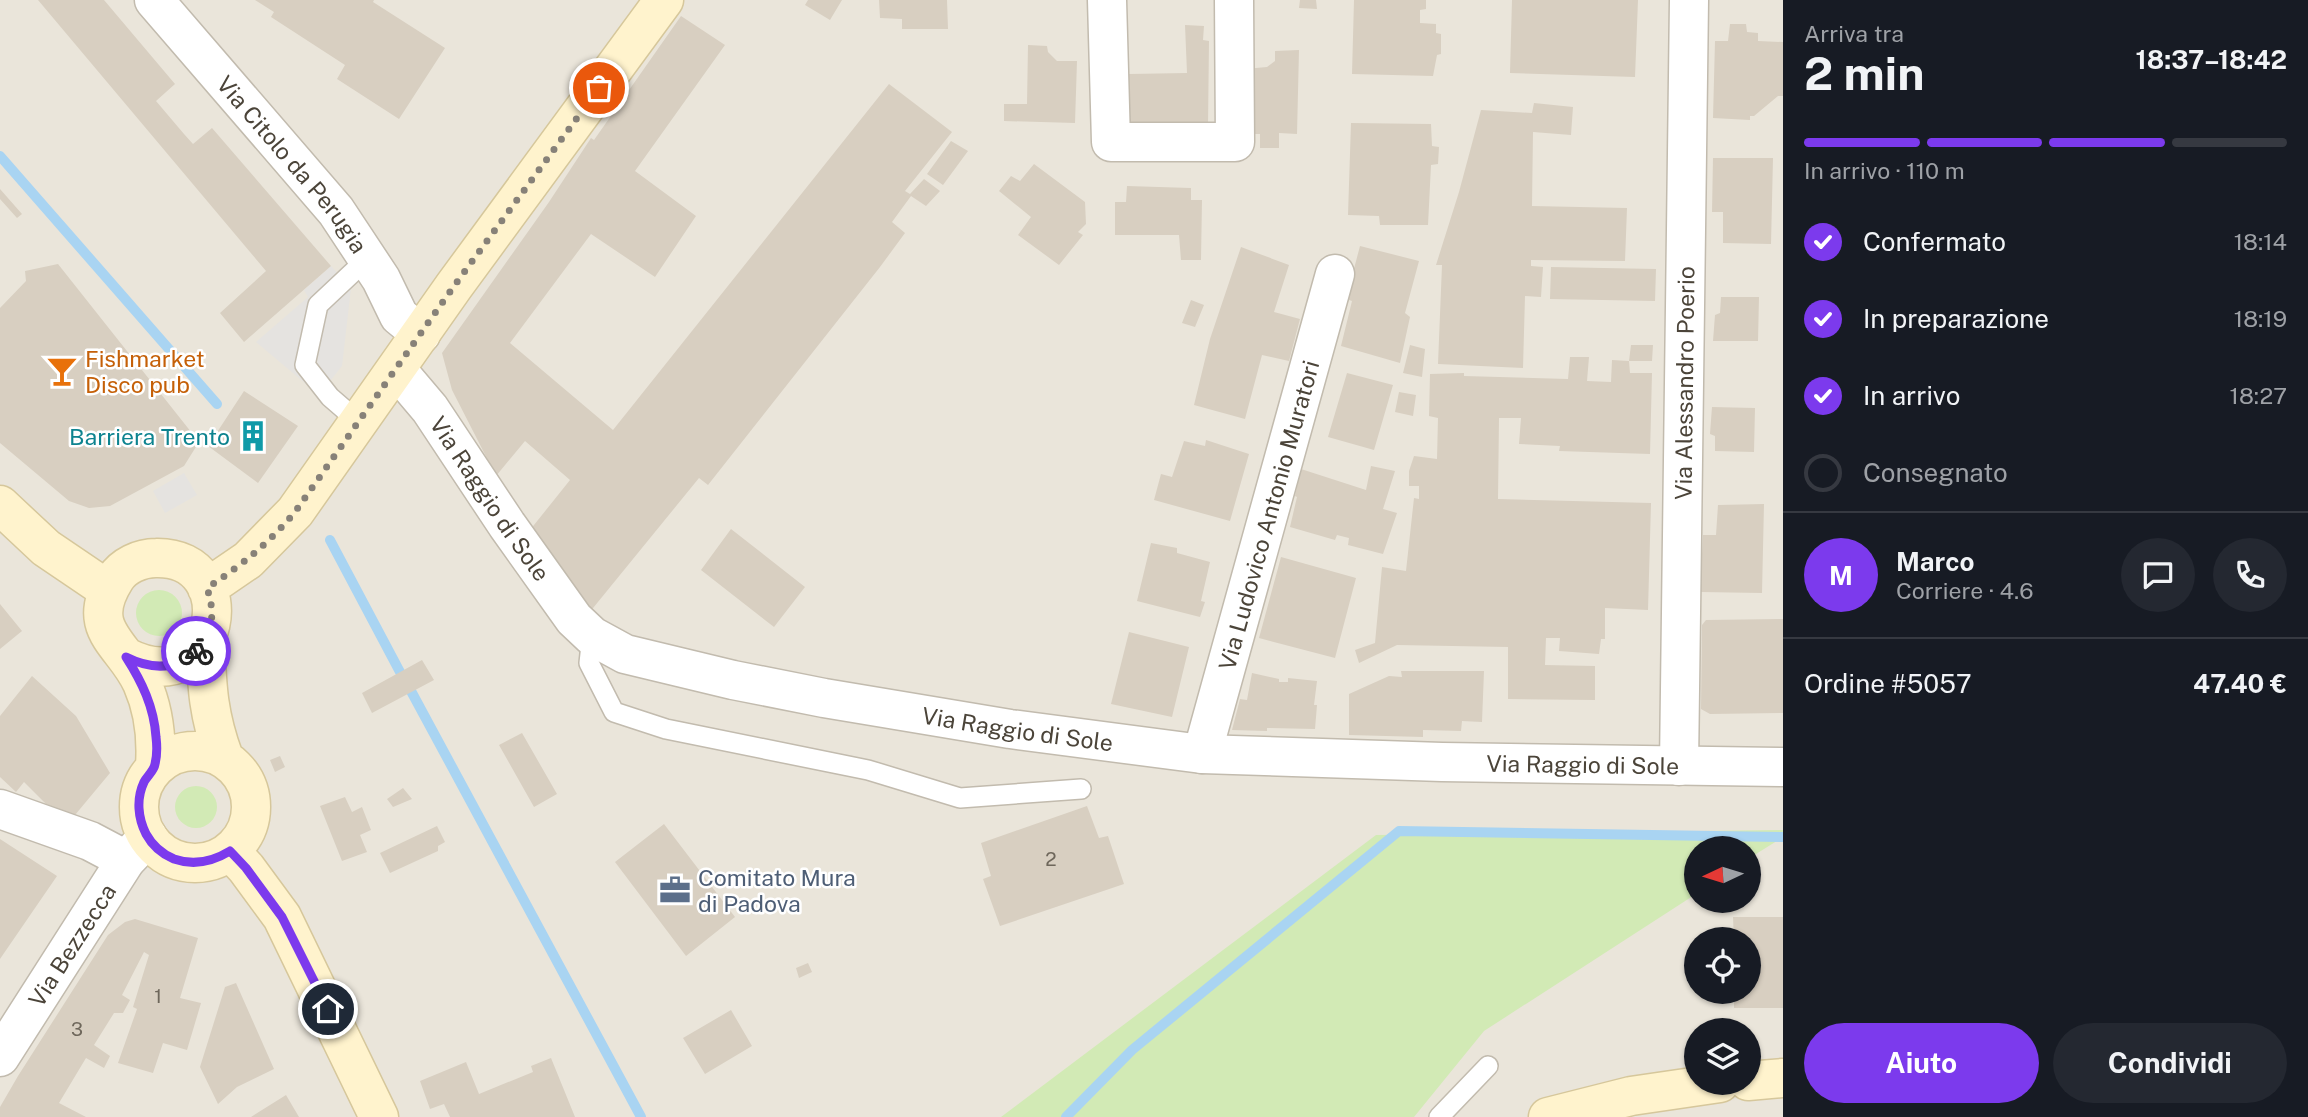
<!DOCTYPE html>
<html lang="it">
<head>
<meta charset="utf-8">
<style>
	:root { --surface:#171b24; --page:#242831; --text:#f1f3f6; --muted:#9ea1a6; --line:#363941; --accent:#7c3aed }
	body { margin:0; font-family:"Public Sans",sans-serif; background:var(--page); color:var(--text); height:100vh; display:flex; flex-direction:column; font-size:26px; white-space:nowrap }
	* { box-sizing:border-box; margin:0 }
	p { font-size:23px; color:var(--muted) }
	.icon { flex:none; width:38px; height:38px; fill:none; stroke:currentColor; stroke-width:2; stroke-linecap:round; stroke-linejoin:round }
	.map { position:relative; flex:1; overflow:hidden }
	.drawer { display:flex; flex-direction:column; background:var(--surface); width:525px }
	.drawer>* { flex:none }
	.needle { width:46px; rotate:266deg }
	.buttons { position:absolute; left:1684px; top:836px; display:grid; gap:14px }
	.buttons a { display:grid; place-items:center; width:77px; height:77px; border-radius:50%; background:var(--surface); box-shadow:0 2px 5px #0004; font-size:35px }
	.pin { position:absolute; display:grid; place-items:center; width:60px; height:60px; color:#fff; margin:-30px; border:4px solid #fff; border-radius:50%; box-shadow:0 2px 7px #0007 }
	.courier { position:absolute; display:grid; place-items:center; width:70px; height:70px; margin:-35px; border:5px solid #7c3aed; border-radius:50%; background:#fff; color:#222; box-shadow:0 2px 9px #0007 }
	.summary em { font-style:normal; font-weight:700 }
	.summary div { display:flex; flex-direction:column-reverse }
	.summary { display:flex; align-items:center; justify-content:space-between; height:119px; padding:0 21px }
	h1 { font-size:46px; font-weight:700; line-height:52px }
	.bar { display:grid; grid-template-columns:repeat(4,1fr); gap:10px 7px; align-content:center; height:84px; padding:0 21px }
	.bar i { height:9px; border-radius:5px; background:var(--line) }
	.bar .active { background:var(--accent) }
	.bar p { grid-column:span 4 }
	.line { display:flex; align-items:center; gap:18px; padding:0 21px; border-top:2px solid var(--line) }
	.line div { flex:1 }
	.round { display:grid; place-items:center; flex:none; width:74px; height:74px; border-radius:37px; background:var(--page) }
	ol { padding:0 21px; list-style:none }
	li { display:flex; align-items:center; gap:21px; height:77px }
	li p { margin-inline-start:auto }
	li .icon { padding:7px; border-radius:50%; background:var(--accent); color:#fff; stroke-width:4 }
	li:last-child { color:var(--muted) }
	li i { width:38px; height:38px; border:4px solid var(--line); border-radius:50% }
	.cta { display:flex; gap:14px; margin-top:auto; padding:14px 21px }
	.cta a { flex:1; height:80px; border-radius:42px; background:var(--accent); color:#fff; font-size:28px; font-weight:700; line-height:80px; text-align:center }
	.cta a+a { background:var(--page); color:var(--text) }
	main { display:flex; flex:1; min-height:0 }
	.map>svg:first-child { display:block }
	.residential { fill:#eae5da; fill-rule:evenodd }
	.green { fill:#d2eab5 }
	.parking { fill:#e5e3e0 }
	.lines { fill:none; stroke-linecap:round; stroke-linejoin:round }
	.stream { stroke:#a9d4f2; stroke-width:10 }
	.building { fill:#d8cfc1 }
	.lane-casing { stroke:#c2bbae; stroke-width:22 }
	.street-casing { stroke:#c2bbae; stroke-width:41 }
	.secondary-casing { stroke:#d6c79b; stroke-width:41 }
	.lane { stroke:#fff; stroke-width:19 }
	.street { stroke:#fff; stroke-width:38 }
	.secondary { stroke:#fff3cd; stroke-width:38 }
	.done { stroke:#878178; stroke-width:7; stroke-dasharray:0 12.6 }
	.route { stroke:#7c3aed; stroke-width:9 }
	.labels { text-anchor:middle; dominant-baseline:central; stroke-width:5; stroke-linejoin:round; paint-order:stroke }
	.number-label { font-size:19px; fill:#6e675b }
	.street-label { font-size:23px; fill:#4b4439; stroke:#fff }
	.food-label { font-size:23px; fill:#c56008; stroke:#fff; text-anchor:start }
	.culture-label { font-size:23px; fill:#0d838f; stroke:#fff; text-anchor:end }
	.service-label { font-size:23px; fill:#4e5e75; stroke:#fff; text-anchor:start }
</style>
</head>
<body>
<main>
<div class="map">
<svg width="1783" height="1117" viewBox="0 0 1783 1117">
	<rect width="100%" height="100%" fill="#f6f3ec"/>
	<path class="residential" d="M0,0H1783V1117H0ZM1696,849H1748V901H1696ZM1696,940H1748V992H1696ZM1696,1031H1748V1083H1696Z"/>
	<path class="green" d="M136 613a23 23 0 1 1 46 0a23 23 0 1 1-46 0Z
		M175 807a21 21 0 1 1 42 0a21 21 0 1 1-42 0Z
		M1783,830V837L1748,859V849H1696V894L1484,1031L1414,1117H1001L1376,835Z"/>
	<path class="parking" d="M331,266L351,288L342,366L319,395L256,342L308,297L304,290Z
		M184,473L197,495L165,513L153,491Z"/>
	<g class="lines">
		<path class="stream" d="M0,156L217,404
			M330,540L400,672
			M411,691L641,1117
			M1066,1117L1132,1050L1399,831L1783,837"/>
	</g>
	<path class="building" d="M38,0H104L175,84L156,101L184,134L193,144L212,128L331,266L244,342L220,313L266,271Z
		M255,0H374L373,2L445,48L399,119L337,79L345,65L271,17L274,12Z
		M808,0H842L830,20L805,5Z
		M879,0H947L948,29H902V19L880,18Z
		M1300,0H1316L1317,9L1299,8Z
		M1354,0H1426V9L1420,10V23L1436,24V33L1441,34V54L1437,55L1433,76L1352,74Z
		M1512,0H1638L1635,77L1510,73Z
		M681,16L725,45L635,171L696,216L655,277L591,234L510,343L613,430L889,84L952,132L905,191L910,194L924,179L940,191L926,206L911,196L892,222L905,233L880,267L708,485L699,478L589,613L526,535L570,480L525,441L496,476L452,390L442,353L549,202L591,138L594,140Z
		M1730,24H1746L1747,32L1758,33V41L1783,42V96H1778L1754,116H1750V120L1713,118L1715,41H1728Z
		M1185,25L1204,26L1203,40L1209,41L1208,126L1128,124L1129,74L1187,73Z
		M1028,45L1047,46L1048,52L1057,61H1077L1075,123L1004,121V104H1027Z
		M1299,50L1297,134L1279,133V148H1260V134H1245V69L1267,67L1275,61V51Z
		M1534,103L1573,107L1571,135L1533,132L1532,206L1627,208L1625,261L1531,260V266L1543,267L1541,297L1525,296L1523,368L1438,364L1442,265H1436L1459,192L1481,110L1532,113Z
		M1351,123L1431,124L1432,146L1439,147L1438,164L1431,165L1428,225H1380L1379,216L1348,215Z
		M951,141L968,151L943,185L927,174Z
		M1713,158H1773L1771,244L1723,243V212H1712Z
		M1034,164L1085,202L1086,224L1078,232L1083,235L1059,265L1018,235L1031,217L999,191L1011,176L1020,181Z
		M1127,186L1191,188V200H1202L1201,260H1181L1179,235H1115V202H1126Z
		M0,189L22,214L17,218L0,199Z
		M1360,246L1419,261L1405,313L1410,317L1400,363L1341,346L1352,301L1346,299Z
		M1241,247L1289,265L1274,312L1300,319L1289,361L1262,355L1245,419L1194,405L1210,339Z
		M58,264L199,442L184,466L110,506L89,508L69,501L0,443V308L26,281L25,271Z
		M1551,267L1656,269L1655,301L1550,299Z
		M1721,297H1759L1758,341H1713L1715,315L1720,313Z
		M1191,300L1204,305L1195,327L1182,323Z
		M1410,345L1425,349L1422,377L1403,373Z
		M1631,345H1653L1652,361H1629L1630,373H1652L1650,454L1559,451L1560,446L1519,444L1521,418H1499L1498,499L1651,503L1648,610L1605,608V639H1601L1599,654L1559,651L1560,638H1546L1545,665L1595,666V700L1508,699V647L1397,645L1359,663L1355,650L1375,643L1382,567L1406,571L1414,498L1419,499V486H1409V471L1414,456L1437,459L1438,418L1429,416L1430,374L1464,373V376L1568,379L1570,357H1589L1587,381L1611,382L1612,360L1629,361Z
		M1347,373L1393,385L1374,450L1328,437Z
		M244,391L298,426L258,483L208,446Z
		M1399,392L1416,395L1413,416L1395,412Z
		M1712,407L1755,408L1754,452L1715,451V436L1710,434Z
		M1206,440L1249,454L1230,521L1154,500L1161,474L1172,477L1184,441L1205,446Z
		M1371,466L1395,471L1383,509L1397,513L1383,554L1348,545L1349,538L1337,535L1335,540L1290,527L1297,497L1295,496L1301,469L1366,490Z
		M1764,504L1762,593L1700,592L1703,535H1716L1718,505Z
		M731,529L805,587L774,627L701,570Z
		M1151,543L1177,548V553L1210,562L1201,601L1205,602L1200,617L1137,601Z
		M1281,557L1356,578L1335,658L1259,638Z
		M0,604L22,631L0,649Z
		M1783,619V713L1710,714L1701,709L1702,625L1706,620Z
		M1129,632L1189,647L1172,717L1111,704Z
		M422,660L434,680L372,713L362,693Z
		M1401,671H1484L1482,722L1462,721L1461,731L1423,730V737L1349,735V694L1389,676L1402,677Z
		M1252,673L1279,679V682H1288V678L1317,681L1314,705H1317L1315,729L1267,728V731L1232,730L1240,699L1247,700Z
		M32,676L76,716L110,773L75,815L46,804L24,782L16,792L0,777V716Z
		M522,733L557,794L534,807L499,745Z
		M280,756L285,767L275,772L270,760Z
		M403,788L412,799L393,807L387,799Z
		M345,797L352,812L362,807L371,830L360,835L367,852L342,861L320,806Z
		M1087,806L1099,838L1108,836L1124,884L1000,926L983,879L991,876L981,843Z
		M664,824L735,917L686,956L615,862Z
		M437,826L445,842L438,846V851L390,873L380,853Z
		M0,839L57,876L0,959Z
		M1733,917H1783V1008H1734V992H1748V940H1734Z
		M135,919L198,938L180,998L201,1003L187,1050L163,1043L153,1073L118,1063L137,1009L133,1007L149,955L144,952L122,995L130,1000L123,1013H114L94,1045L110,1056L104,1068L86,1058L59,1103L86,1117H0V1107L18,1076L108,935L125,922Z
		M808,963L812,972L799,978L796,968Z
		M236,983L274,1069L237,1087L218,1104L200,1067L225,987Z
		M731,1010L752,1046L705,1074L683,1038Z
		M551,1058L575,1117H450L444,1104L430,1109L420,1081L466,1062L479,1094L533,1072L531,1066Z
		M286,1095L299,1117H251Z"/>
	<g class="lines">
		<defs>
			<path id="lane" d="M360,423L330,397L305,365L318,305L368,258
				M592,636L589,663L614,712L666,729L868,770L960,798L1081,789
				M1439,1117L1488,1066"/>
			<g id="street">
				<path id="s1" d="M154,0L336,211L381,279L399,316L421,334"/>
				<path d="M1107,0L1111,142H1235L1234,0"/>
				<path id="s2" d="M397,370L430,409L507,525L574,619L592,636L625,654L733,680L824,698L1010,729L1202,754L1442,762L1783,767"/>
				<path id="s3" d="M1202,754L1335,274"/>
				<path id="s4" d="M1679,766L1689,0"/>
				<path d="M0,809L90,841L126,860"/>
				<path id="s5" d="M0,1057L126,860L148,837"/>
			</g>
			<path id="secondary" d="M0,505L46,548L108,590
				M207,588L248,560L295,512L454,286L664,0
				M205,641C207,687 208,715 224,758
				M126,657C221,705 246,556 156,558C140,558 123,566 115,579C83,630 124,643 142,683C154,710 157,737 155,766
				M139 807a56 56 0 1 1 112 0a56 56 0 1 1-112 0Z
				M230,851L246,868L282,917L379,1117
				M1748,1081L1783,1078
				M1548,1117L1631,1096L1720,1083"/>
		</defs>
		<use href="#lane" class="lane-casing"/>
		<use href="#street" class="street-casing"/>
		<use href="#secondary" class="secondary-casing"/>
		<use href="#lane" class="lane"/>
		<use href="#street" class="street"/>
		<use href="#secondary" class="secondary"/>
	</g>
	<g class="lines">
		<path class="done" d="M196,651C214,632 215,612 207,588C243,564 267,545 295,512L454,286L599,88"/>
		<path class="route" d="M196,651C175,671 150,669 126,657C142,682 154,707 156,737C157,745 157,756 155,764C154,771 147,776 144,782C136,799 138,818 146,834C152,845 162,854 174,859C194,866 212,862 230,851L246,868L282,917L328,1009"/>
	</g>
	<defs>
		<symbol id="bar-bare" viewBox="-9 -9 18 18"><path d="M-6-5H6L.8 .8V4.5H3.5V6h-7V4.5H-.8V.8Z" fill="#e8710a" stroke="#fff" stroke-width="2.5" paint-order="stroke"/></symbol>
		<symbol id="building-bare" viewBox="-9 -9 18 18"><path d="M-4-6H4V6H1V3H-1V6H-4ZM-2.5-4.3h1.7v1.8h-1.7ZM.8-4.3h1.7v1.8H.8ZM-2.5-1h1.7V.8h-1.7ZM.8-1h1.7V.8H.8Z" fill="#0f9aa8" stroke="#fff" stroke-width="2.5" paint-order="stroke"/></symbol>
		<symbol id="office-bare" viewBox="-9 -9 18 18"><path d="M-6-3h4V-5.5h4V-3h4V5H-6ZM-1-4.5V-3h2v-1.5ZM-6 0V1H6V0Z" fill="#5c6f8a" stroke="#fff" stroke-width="2.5" paint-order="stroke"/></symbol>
	</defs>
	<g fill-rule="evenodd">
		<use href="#bar-bare" x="40" y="349" width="44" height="44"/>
		<use href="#building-bare" x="231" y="414" width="44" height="44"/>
		<use href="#office-bare" x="653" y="868" width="44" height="44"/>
	</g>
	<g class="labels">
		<g class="number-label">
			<text x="1051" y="859">2</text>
			<text x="158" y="996">1</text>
			<text x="77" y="1029">3</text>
		</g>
		<g class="street-label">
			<text stroke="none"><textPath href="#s1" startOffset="215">Via Citolo da Perugia</textPath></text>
			<text stroke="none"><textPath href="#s4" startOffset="383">Via Alessandro Poerio</textPath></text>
			<text stroke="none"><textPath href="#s2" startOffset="159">Via Raggio di Sole</textPath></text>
			<text stroke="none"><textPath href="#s3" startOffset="248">Via Ludovico Antonio Muratori</textPath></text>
			<text stroke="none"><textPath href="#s2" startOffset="768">Via Raggio di Sole</textPath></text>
			<text stroke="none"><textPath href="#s2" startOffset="1335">Via Raggio di Sole</textPath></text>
			<text stroke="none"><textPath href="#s5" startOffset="133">Via Bezzecca</textPath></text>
		</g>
		<g class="food-label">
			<text x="85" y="358">Fishmarket<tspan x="85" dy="26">Disco pub</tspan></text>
		</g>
		<g class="culture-label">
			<text x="230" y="436">Barriera Trento</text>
		</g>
		<g class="service-label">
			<text x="698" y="877">Comitato Mura<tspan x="698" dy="26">di Padova</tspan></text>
		</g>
	</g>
</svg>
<div class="buttons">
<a><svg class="needle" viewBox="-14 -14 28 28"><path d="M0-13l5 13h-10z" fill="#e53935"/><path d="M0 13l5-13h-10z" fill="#9ea1a6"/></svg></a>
<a><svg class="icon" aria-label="locate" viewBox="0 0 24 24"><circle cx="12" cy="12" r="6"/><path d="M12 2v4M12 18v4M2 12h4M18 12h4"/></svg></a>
<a><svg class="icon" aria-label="layers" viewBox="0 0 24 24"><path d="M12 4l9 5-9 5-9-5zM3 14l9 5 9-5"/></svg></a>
</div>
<div class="pin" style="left:599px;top:88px;background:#ea580c"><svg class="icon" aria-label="bag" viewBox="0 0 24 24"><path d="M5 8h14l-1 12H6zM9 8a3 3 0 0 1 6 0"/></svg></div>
<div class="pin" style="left:328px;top:1009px;background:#1f2937"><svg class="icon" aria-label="home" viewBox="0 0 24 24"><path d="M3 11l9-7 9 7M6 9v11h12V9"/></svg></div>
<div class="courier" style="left:196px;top:651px"><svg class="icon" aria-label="bike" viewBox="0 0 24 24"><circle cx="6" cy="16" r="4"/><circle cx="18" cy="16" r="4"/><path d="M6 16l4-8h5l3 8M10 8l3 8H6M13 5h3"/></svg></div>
</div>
<section class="drawer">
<div class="summary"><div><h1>2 min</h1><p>Arriva tra</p></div><em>18:37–18:42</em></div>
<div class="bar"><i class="active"></i><i class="active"></i><i class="active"></i><i></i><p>In arrivo · 110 m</p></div>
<ol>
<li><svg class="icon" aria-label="check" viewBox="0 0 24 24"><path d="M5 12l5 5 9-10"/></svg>Confermato<p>18:14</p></li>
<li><svg class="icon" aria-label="check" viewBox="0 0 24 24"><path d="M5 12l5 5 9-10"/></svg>In preparazione<p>18:19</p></li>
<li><svg class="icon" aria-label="check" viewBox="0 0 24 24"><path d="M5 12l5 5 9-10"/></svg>In arrivo<p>18:27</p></li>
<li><i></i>Consegnato</li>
</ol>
<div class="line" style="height:126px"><b class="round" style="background:var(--accent);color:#fff">M</b><div><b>Marco</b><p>Corriere · 4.6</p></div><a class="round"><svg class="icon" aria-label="chat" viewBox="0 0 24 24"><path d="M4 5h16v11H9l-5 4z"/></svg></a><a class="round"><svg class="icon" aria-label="phone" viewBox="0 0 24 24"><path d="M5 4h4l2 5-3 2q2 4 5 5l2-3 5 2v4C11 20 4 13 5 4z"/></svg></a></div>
<div class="line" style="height:91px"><div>Ordine #5057</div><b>47.40 €</b></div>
<div class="cta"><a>Aiuto</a><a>Condividi</a></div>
</section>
</main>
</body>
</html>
